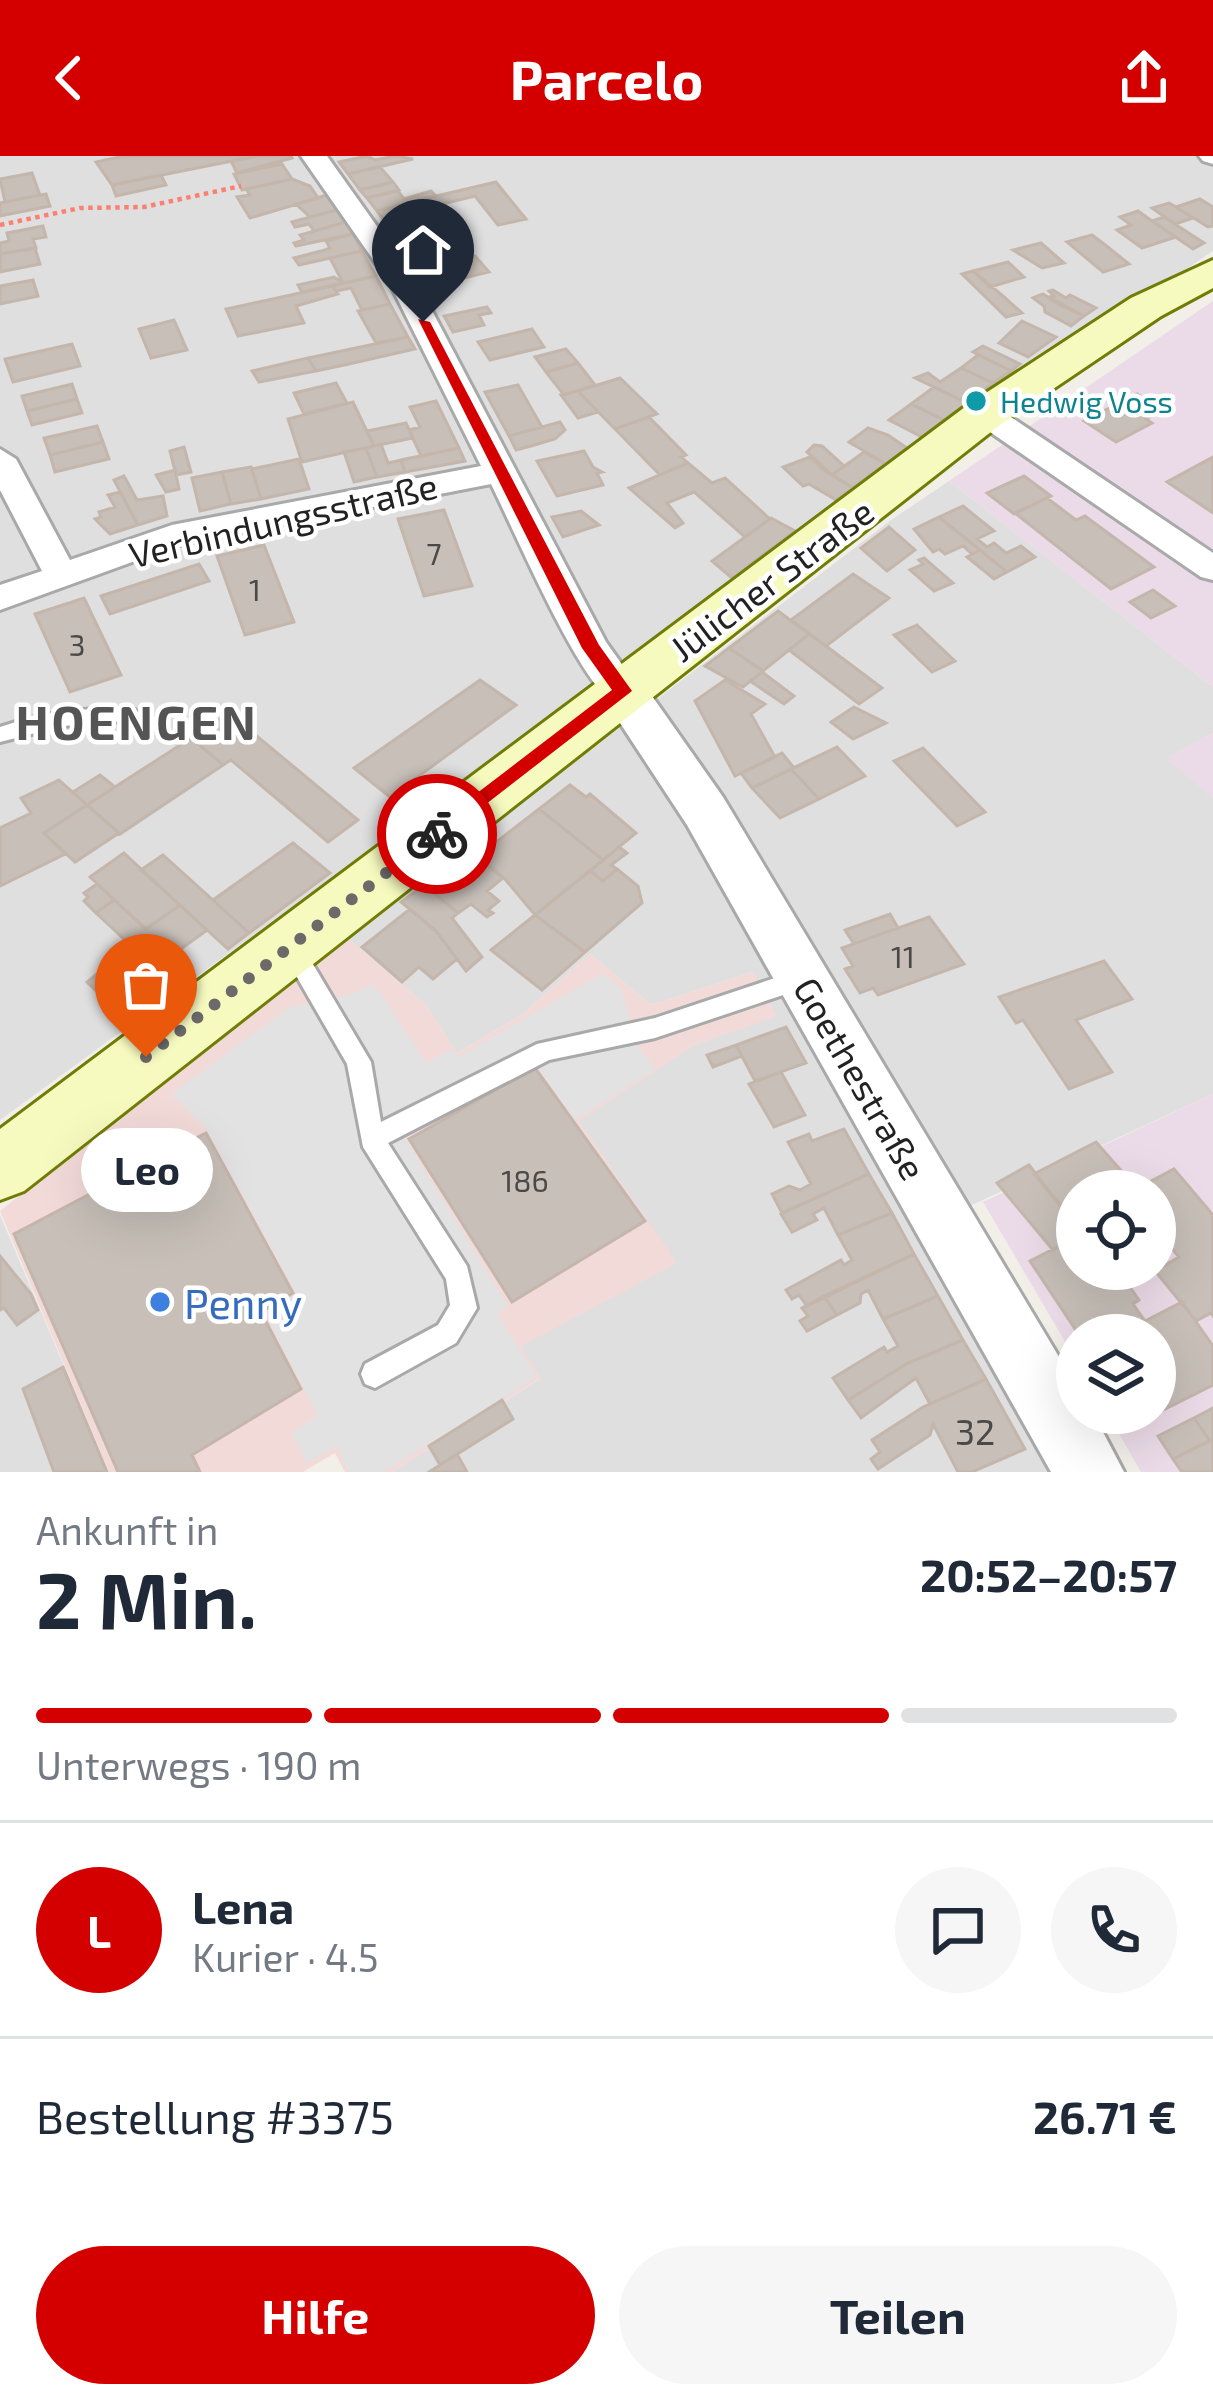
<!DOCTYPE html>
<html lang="de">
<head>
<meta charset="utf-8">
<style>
	:root { --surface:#fff; --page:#f6f6f7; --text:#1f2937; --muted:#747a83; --line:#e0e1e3; --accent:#d40000 }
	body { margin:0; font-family:"Exo 2",sans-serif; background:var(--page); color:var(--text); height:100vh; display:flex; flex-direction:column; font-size:45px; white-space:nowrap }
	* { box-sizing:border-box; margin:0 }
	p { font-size:39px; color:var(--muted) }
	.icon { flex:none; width:66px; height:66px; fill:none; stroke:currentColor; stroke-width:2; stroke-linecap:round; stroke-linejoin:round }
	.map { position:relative; height:1316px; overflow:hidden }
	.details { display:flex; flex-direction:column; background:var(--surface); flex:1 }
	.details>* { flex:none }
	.buttons { position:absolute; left:1056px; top:1014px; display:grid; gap:24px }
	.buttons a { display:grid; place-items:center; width:120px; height:120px; border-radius:50%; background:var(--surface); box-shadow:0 12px 48px #0002; font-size:60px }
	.pin { position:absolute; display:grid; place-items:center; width:102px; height:102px; color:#fff; margin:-123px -51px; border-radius:50% 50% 50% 0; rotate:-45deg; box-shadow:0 0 12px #0007 }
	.pin .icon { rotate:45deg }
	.courier { position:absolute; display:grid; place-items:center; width:120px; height:120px; margin:-60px; border:9px solid #d40000; border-radius:50%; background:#fff; color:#222; box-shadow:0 3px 15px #0007 }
	.bubble { position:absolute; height:84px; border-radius:42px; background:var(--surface); box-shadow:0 12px 48px #0002; font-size:39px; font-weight:700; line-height:84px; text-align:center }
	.overview em { font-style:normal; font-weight:700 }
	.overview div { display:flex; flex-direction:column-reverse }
	.overview { display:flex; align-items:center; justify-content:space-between; height:204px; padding:0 36px }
	h1 { font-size:78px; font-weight:700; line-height:90px }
	.bar { display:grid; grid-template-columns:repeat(4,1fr); gap:18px 12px; align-content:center; height:144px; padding:0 36px }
	.bar i { height:15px; border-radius:9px; background:var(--line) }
	.bar .current { background:var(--accent) }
	.bar p { grid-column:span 4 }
	.line { display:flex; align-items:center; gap:30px; padding:0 36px; border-top:3px solid var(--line) }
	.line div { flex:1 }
	.round { display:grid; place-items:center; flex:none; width:126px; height:126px; border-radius:63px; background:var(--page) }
	.action { display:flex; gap:24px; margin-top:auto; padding:24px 36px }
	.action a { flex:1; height:138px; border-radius:72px; background:var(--accent); color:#fff; font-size:48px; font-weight:700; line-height:138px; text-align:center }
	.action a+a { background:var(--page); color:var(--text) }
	header { display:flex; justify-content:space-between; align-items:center; height:156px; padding:0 36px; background:var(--accent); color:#fff; font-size:54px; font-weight:700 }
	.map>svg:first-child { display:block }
	.residential { fill:#e0dfdf }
	.commercial { fill:#f2dad9 }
	.industrial { fill:#ebdbe8; fill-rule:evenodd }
	.parking { fill:#e2e2e2 }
	.building { fill:#c7bfb8; stroke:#c4b6ab; stroke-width:3 }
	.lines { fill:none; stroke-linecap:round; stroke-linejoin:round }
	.service-casing { stroke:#a9a9a9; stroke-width:6 }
	.minor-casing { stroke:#a9a9a9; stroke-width:6 }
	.tertiary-casing { stroke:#a9a9a9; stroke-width:6 }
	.secondary-casing { stroke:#707d05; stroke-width:6 }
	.path { stroke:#fa8072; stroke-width:4.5; stroke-dasharray:4.5 4.5; stroke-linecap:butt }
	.service { fill:#fff; fill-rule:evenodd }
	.minor { fill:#fff; fill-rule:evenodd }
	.tertiary { fill:#fff; fill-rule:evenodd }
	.secondary { fill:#f7fabf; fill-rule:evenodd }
	.route { fill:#d40000 }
	.done { stroke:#6b6a68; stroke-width:12; stroke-dasharray:0 21.6 }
	.culture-dot { fill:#0f9aa8; stroke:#fff; stroke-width:4.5 }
	.shop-dot { fill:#3f7fe0; stroke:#fff; stroke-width:4.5 }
	.labels { text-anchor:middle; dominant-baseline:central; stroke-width:9; stroke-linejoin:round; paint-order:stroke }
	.far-culture-label { font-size:30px; fill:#0d838f; stroke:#fff; text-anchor:start }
	.number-label { font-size:30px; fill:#4b4948 }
	.street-label { font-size:36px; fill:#222; stroke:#fff }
	.near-number-label { font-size:36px; fill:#4b4948 }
	.near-shop-label { font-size:42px; fill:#366cbe; stroke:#fff; text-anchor:start }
	.district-label { font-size:48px; font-weight:bold; letter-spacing:3px; fill:#555; stroke:#fff }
</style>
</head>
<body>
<header><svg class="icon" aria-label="back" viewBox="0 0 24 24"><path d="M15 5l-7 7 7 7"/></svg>Parcelo<svg class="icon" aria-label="share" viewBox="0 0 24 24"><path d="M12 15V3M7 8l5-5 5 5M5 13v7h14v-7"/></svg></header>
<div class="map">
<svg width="1213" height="1316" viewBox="0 0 1213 1316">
	<rect width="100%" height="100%" fill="#f2efe9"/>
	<path class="residential" d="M0,0H1213V95L911,299L0,964Z
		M949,325L1213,531V577L1167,602L1213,642V938L922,1072L1057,1316H392L540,1223L520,1190L676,1107L578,965L694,889L776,859L753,816L651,849L590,798L523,858L457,897L426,849L346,781L891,364Z
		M0,1059L109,1316H0Z"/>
	<path class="commercial" d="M346,781L426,849L457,897L523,858L590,798L651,849L753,816L777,860L694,889L579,965L677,1107L521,1190L541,1222L392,1316H345L335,1297L303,1316H109L0,1055Z"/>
	<path class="industrial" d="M1213,145V531L949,325Z
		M1213,577V642L1166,602Z
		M1213,938V1316H1141L1107,1257H1155V1179H1077V1206L983,1046ZM1077,1035H1155V1113H1077Z"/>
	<path class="parking" d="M603,817L622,835L638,892L656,912L575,964L536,909L405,982L508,1150L497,1158L537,1221L383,1316H349L336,1290L307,1307L291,1276L318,1260L264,1156L296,1137L207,974L172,938L290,851L349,839L374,828L426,907L452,893L458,901Z"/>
	<path class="building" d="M124,0H257L112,29L96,6Z
		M257,0H291L292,2L237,17L231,5Z
		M367,0L375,4L395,0L413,3L348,18L339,6Z
		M282,8L292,23L242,34L234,18Z
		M380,11L393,26L360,34L348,18Z
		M32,17L40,39L5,46L0,23Z
		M161,19L166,29L116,40L112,29Z
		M292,23L310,30L318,42L250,62L237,41L250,39L246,33Z
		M393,26L399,34L367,42L360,34Z
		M496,26L526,63L498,69L475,40L418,54L411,46Z
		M398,35L404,43L431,35L436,40L377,55L367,42Z
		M46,38L50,50L0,60V47Z
		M327,39L337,54L310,61L296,48Z
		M1200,43L1213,51V70L1208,71L1176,51Z
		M1169,47L1176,51L1193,62L1175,68L1152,52Z
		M403,48L423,71L417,73L422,80L400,85L377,55Z
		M337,54L346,66L314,75L309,68L295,71L292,66Z
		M1138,55L1152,65L1176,81L1142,92L1117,74L1131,69L1120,61Z
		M1164,61L1204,87L1193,93L1152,65Z
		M346,66L353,78L296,90L294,87L304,84L300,79Z
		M43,70L46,81L33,83L36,92L0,98V87L9,85L7,77Z
		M461,77L465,84L441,90L447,101L415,108L405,92Z
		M353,78L362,95L299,109L294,102L325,94L330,92L326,85Z
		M1092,79L1104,88L1129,108L1103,116L1067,86Z
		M1041,87L1064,107L1042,112L1013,94Z
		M35,92L40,108L0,116V98Z
		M362,95L376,120L343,127L330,102Z
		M475,100L489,116L428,131L421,119Z
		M1008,106L1024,121L990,131L973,115Z
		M973,115L1003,140L1022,157L1006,161L962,118Z
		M376,120L390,148L362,154L351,132L336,135L332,130Z
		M334,121L343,127L302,136L298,129Z
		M33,124L38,140L0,148V130Z
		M332,130L338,138L296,150L304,167L238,180L226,153Z
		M1053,134L1066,142L1070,139L1096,152L1084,160L1049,141L1054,140L1049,135Z
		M1043,138L1058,148L1084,160L1071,170L1045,156L1044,150L1033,142Z
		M390,148L408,181L376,187L358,155Z
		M487,151L491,157L479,159L484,169L453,176L444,160Z
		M174,164L187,194L151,202L139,173Z
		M1022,165L1056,181L1028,201L999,187Z
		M532,173L544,191L490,204L478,186Z
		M408,181L415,193L349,208L316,215L308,202Z
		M72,188L80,210L13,226L5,203Z
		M983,190L1020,208L1011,215L973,196Z
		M566,193L578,207L546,216L535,201Z
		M978,199L1011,215L993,227L961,212Z
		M308,202L316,215L259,226L252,215Z
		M578,207L595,229L564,239L546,216Z
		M961,212L993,227L967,247L915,222L928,217L940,226Z
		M620,222L657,258L615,273L578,235Z
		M336,227L347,247L304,258L294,237Z
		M72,228L77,243L27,255L22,240Z
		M518,229L542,271L509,280L485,236Z
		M934,231L967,247L944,264L911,248Z
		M578,235L598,256L578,262L561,239Z
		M1137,238L1163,254L1146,263L1152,267L1116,286L1084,265Z
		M77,243L82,257L32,269L27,255Z
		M436,245L459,292L421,300L409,274L420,271L410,251Z
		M353,246L374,290L302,306L288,263Z
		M911,248L944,264L922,281L889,264Z
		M649,261L686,299L681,301L688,307L660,319L615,273Z
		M560,266L565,274L555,283L531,290L516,294L509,280Z
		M406,267L413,282L374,290L367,275Z
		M97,270L103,286L50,299L44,282Z
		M868,272L888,279L907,292L886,308L849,286Z
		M103,286L109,303L55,316L50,299Z
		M381,288L388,307L401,304L405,316L377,321L366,292Z
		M814,289L822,290L844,310L832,319L807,296Z
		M184,291L191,316L176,319L170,295Z
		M366,292L377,321L354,326L344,296Z
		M459,292L465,305L405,316L401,304Z
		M584,295L593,311L602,316L597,317L603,329L557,340L537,305Z
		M864,296L885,308L853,332L832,319Z
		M810,301L824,314L853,332L836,344L809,328L803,330L783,311Z
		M1213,301V357L1167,326Z
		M299,303L309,333L261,343L252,313Z
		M688,307L712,327L725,322L770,363L745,381L694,336L667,347L683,367L675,372L629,332Z
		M251,311L261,343L231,348L222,316Z
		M175,314L179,333L166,336L156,319Z
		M222,316L231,348L200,355L192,322Z
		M124,320L137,344L163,340L167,360L138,369L114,324Z
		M1024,320L1051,340L1014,358L987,337Z
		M120,336L138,369L110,378L95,363L101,361L99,356L115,351L108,339Z
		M1047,342L1076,364L1085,360L1154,411L1111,433L1015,357Z
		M963,350L994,375L977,383L987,391L994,387L1006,397L1021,390L1035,401L1007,416L939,361Z
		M444,354L472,430L424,440L398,363Z
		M581,355L599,369L563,381L552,361Z
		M939,361L970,386L980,394L972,398L963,390L945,398L939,393L933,396L914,373Z
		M771,362L795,375L732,422L712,405Z
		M889,371L915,394L887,415L861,392Z
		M264,389L294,466L245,479L217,400Z
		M980,394L1007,416L994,423L967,401Z
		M924,402L953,427L934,435L910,414L923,408L919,404Z
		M199,408L209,425L110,458L101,440Z
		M853,418L889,442L826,490L791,464Z
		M1153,434L1175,450L1151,462L1130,446Z
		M84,442L121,519L70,536L35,458Z
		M778,455L809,478L763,515L729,492Z
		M917,469L955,505L932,516L894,479Z
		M809,478L826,490L882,532L859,548L789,494Z
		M729,492L763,515L743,531L705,510Z
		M762,516L794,540L784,548L750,525Z
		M480,524L516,549L390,641L354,612Z
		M725,524L765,548L751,558L775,601L735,620L695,545Z
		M854,551L886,567L853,583L831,566Z
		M229,557L358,664L328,686L231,604L223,609L191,582Z
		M191,582L223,609L120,678L87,649Z
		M837,591L865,620L819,643L791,613Z
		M923,592L985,656L957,670L894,605Z
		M782,597L794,612L752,632L741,617Z
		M791,613L819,643L780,662L752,632Z
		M100,619L115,631L87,649L73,636Z
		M59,624L87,649L44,677L65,698L0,730V672L31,657L21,642Z
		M570,629L586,641L590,638L636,677L603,704L539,653Z
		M87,649L119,677L75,706L44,677Z
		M539,653L603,704L535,759L504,722L477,701Z
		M293,687L330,717L249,777L213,744Z
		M619,691L627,697L611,709L617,713L603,725L590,715Z
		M470,694L503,722L487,735L499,745L488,754L493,757L487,761L471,748L458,757L424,729Z
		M124,697L180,749L146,773L90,721Z
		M163,699L213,744L249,777L228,793L207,774L141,714Z
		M617,713L638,730L642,747L585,796L535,759L590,715L603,725Z
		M97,728L114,744L96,757L84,745L88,741L84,737Z
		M424,729L458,757L452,762L482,801L466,815L436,775L401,746Z
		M114,744L146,773L180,749L207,774L124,834L103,813L119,802L114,796L127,786L96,757Z
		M410,753L436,775L457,803L433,823L419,811L402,826L362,791Z
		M890,758L898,772L854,788L845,774Z
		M535,759L585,796L542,834L491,794Z
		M929,761L964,808L878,839L873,832L860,837L845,813L853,810L842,792Z
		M1104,805L1132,843L1076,864L1112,916L1069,933L1023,864L1016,867L999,841Z
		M103,813L124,834L108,846L87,826Z
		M786,871L806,907L755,925L736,889Z
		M736,889L742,900L713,911L707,899Z
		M535,912L645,1065L512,1146L409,983Z
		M781,916L805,959L774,971L749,928Z
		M844,973L869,1018L782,1057L772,1038L789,1030L800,1034L811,1028L788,986L809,978L812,985Z
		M206,977L293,1137L261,1156L301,1233L192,1299L200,1316H118L14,1078Z
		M1096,986L1124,1018L1096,1035H1077V1047L1064,1054L1034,1018Z
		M1029,1009L1064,1054L1077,1047V1081L1053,1094L997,1027Z
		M1174,1013L1213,1059V1160L1211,1157L1196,1165L1155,1115L1179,1101L1155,1072V1035H1096L1124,1018L1136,1033Z
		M869,1018L892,1057L838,1079L824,1052L813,1058L817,1064L792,1076L781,1058Z
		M892,1057L914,1098L807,1150L799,1139L792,1143L786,1134L841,1104L844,1109L852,1104L838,1079Z
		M1077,1081V1113H1109L1118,1127L1125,1124L1139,1144L1133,1148L1145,1165L1182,1146L1213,1190V1229L1137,1267L1130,1257H1155V1179H1079L1030,1105Z
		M914,1098L938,1140L883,1163L868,1134L861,1138L860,1147L837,1159L824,1140Z
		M0,1100L31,1138L38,1154L17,1169L4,1152L0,1154Z
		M824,1140L837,1159L807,1175L800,1165L808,1160L802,1152Z
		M938,1140L963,1184L908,1207L848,1244L833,1222L884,1191L887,1196L898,1190L883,1163Z
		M963,1184L986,1223L930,1248L916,1222L861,1262L848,1244L908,1207Z
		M63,1211L107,1316H54L23,1233Z
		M986,1223L1025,1293L972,1316H958L933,1268L930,1279L878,1313L871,1303L880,1296L872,1284L923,1251Z
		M502,1244L513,1263L440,1309L429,1290Z
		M1213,1252V1283L1210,1285L1194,1262Z
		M1194,1262L1210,1285L1173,1303L1158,1280Z
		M1213,1283V1316H1182L1173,1303Z
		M457,1298L467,1316H429L440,1309Z"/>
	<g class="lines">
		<defs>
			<path id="service" d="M128,552L135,554L138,559L135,564L63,570L0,586V571C42,556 84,552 128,552Z
				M290,781L298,783L371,906L381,966L537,888L655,862L802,813L810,816L813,823L810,830L655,882L549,904L388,987L467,1110L477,1152L456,1187L375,1232L365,1228L361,1218L365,1208L438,1169L450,1149L446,1123L363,991L347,908L279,790L282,783Z"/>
			<path id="minor" d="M301,0H327L418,128L606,486L641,535L636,544C627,547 617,549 609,543C574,515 514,374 491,328L179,389L0,454V429L42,415L0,334V293L16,303L70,404L172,369L481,310L390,128Z
				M1199,0H1213V8L1203,5Z
				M985,249L996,251L1213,397V424L1201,421L974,265L970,258Z"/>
			<path id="tertiary" d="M623,518L640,523L723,641L1077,1231V1257H1093L1124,1316H1051L687,669L599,535L606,523Z"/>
			<path id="secondary" d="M1213,104V132L1161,160L1001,268L24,1035L0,1044V973L969,248L1131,142Z"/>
		</defs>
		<use href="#service" class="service-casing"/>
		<use href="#minor" class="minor-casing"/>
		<use href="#tertiary" class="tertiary-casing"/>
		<use href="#secondary" class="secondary-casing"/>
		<path class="path" d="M0,69L80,52L144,51L241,30"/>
		<use href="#service" class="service"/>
		<use href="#minor" class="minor"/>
		<use href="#tertiary" class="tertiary"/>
		<use href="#secondary" class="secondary"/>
	</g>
	<path class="route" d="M418,163L430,166L599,489L632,535L437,686L427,678L430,673L612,534L582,492Z"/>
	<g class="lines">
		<path class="done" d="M146,901L437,678"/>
	</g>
	<circle class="culture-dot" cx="976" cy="245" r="12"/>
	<circle class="shop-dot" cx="160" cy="1146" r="12"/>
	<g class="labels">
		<g class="far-culture-label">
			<text x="1000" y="245">Hedwig Voss</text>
		</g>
		<g class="number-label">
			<text x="434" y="397">7</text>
			<text x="255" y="433">1</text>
			<text x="77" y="488">3</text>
			<text x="903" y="800">11</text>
			<text x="525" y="1024">186</text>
		</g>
		<g class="street-label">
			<text transform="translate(283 363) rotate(-13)">Verbindungsstraße</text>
			<text transform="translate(771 423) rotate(-37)">Jülicher Straße</text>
			<text transform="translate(861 922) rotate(60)">Goethestraße</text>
		</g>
		<g class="near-number-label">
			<text x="975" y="1274">32</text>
		</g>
		<g class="near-shop-label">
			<text x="184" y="1146">Penny</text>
		</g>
		<g class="district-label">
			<text x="137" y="565">HOENGEN</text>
		</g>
	</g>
</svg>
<div class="buttons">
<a><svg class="icon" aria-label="locate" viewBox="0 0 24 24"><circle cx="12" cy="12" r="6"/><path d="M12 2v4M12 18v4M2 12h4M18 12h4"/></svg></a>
<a><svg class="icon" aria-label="layers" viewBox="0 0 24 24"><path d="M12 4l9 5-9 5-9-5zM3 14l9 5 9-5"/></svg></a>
</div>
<div class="pin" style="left:146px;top:901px;background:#ea580c"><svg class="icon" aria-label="bag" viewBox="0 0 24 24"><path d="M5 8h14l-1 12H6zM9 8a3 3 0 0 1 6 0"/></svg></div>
<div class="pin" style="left:423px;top:166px;background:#1f2937"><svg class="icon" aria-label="home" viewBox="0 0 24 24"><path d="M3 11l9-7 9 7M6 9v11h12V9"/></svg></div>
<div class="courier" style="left:437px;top:678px"><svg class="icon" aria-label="bike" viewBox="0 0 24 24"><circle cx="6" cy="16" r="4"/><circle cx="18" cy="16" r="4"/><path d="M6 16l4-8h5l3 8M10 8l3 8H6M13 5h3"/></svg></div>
<div class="bubble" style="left:81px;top:972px;width:132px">Leo</div>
</div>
<section class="details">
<div class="overview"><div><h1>2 Min.</h1><p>Ankunft in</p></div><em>20:52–20:57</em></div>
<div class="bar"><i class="current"></i><i class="current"></i><i class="current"></i><i></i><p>Unterwegs · 190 m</p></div>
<div class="line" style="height:216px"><b class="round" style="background:var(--accent);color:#fff">L</b><div><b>Lena</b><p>Kurier · 4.5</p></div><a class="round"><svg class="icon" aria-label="chat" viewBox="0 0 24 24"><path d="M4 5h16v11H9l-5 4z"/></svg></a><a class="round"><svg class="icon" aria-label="phone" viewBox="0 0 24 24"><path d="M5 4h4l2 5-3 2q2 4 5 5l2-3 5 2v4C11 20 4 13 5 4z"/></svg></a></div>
<div class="line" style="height:156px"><div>Bestellung #3375</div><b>26.71 €</b></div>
<div class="action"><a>Hilfe</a><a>Teilen</a></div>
</section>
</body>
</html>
